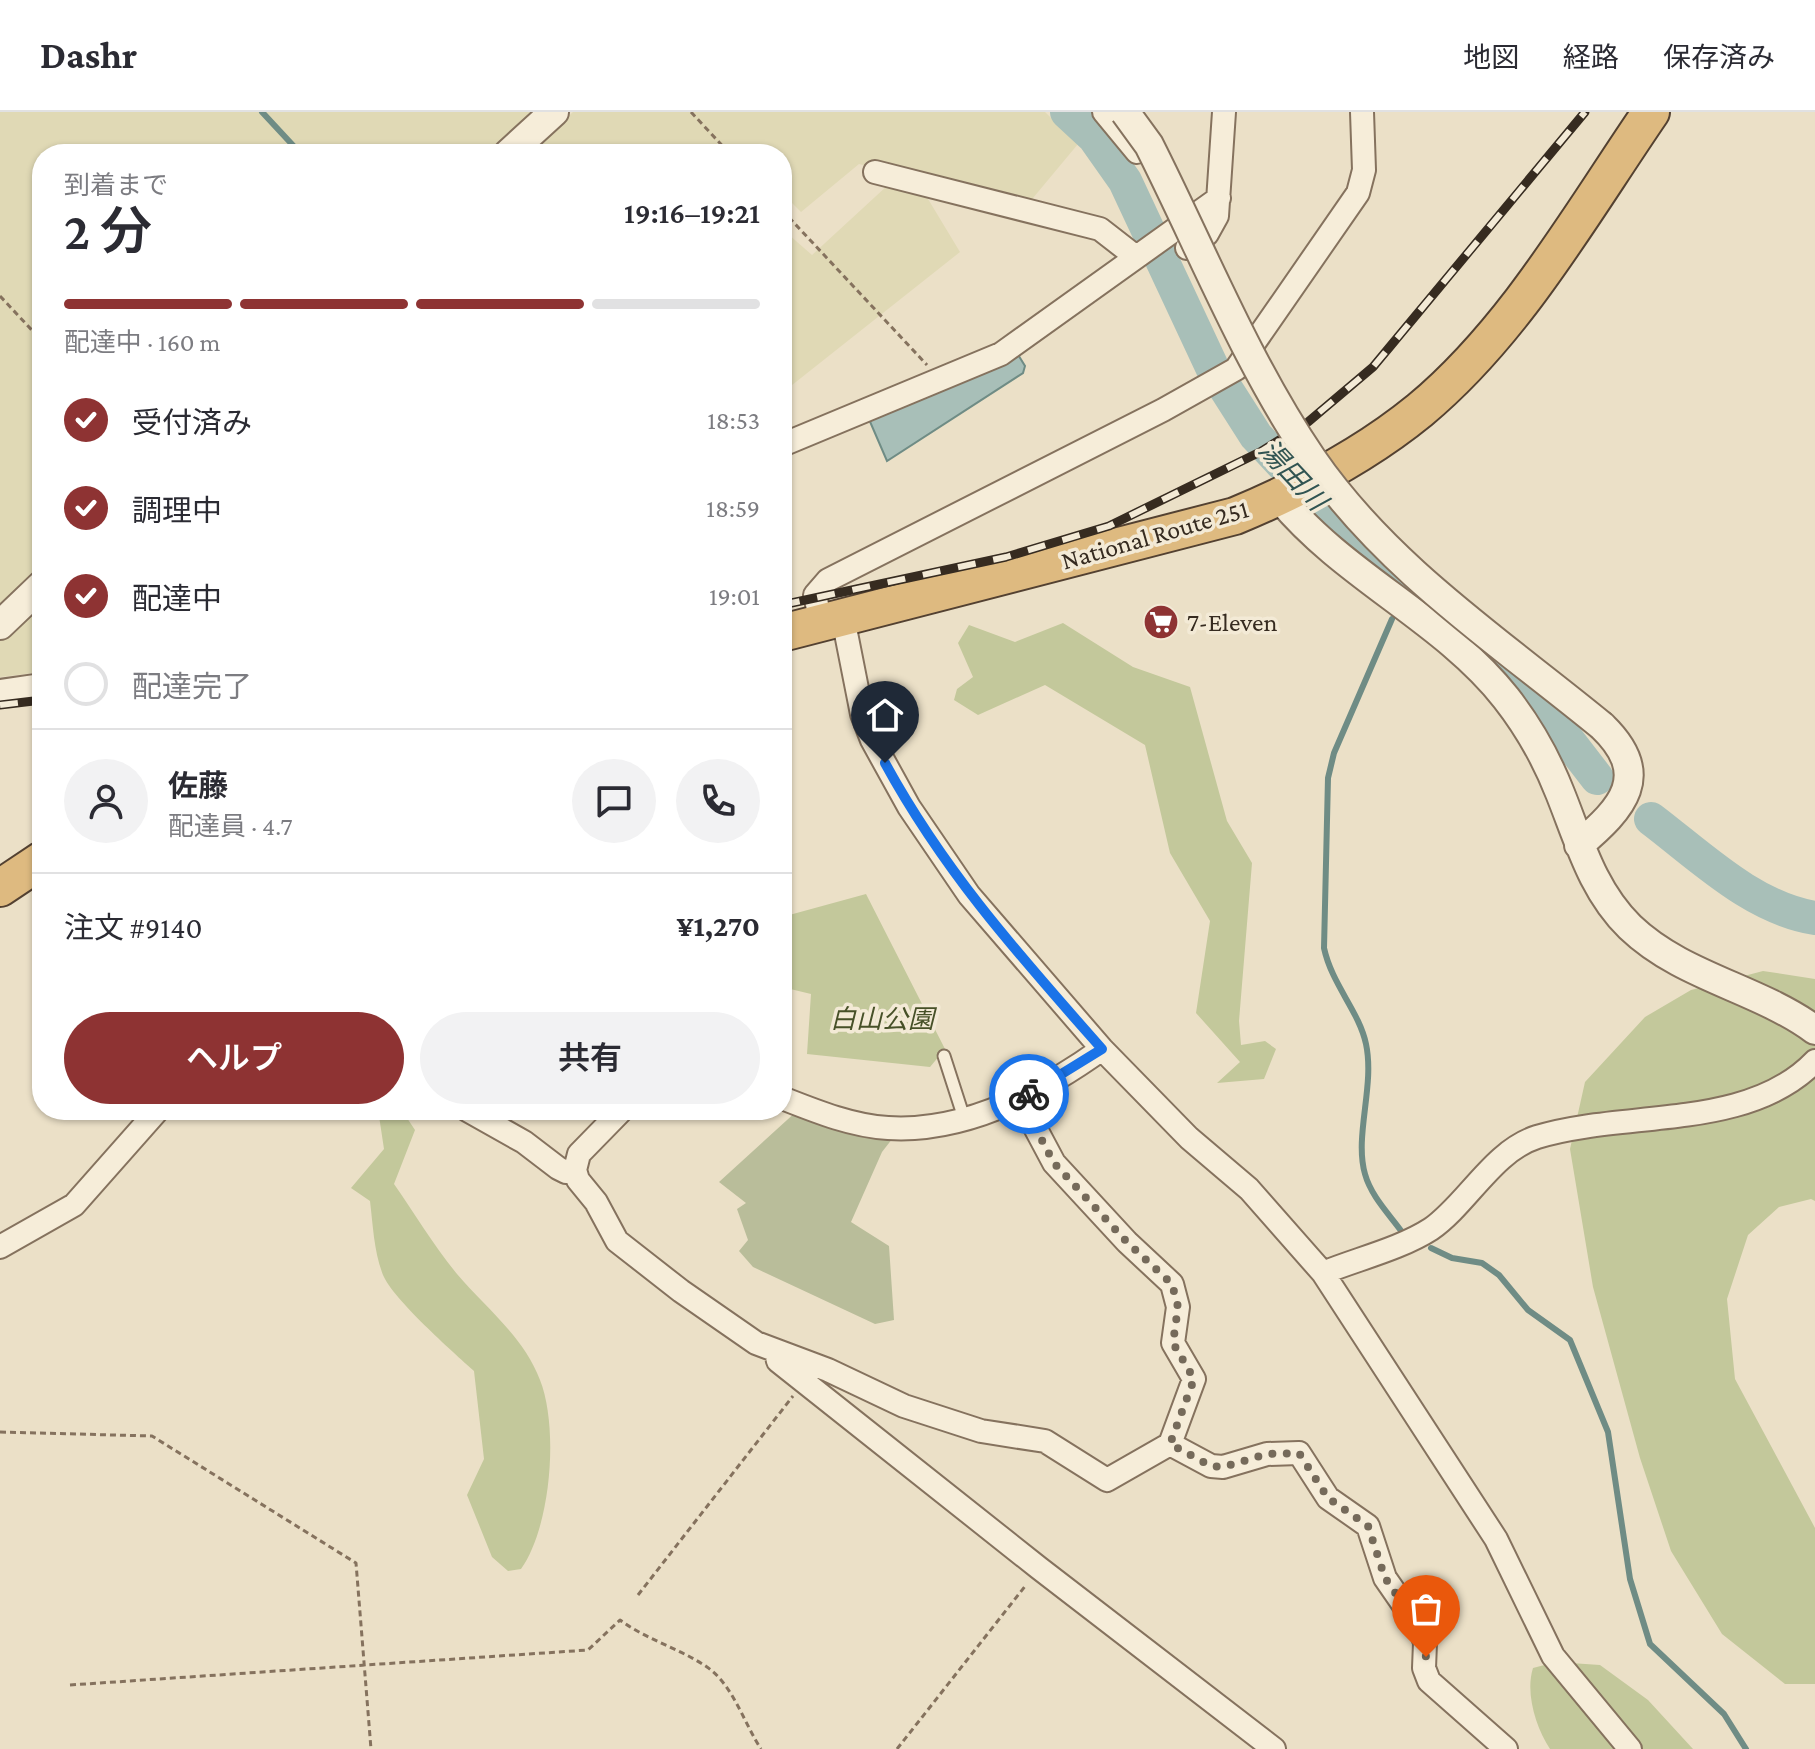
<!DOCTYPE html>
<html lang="ja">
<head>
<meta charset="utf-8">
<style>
	:root { --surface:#fff; --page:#f2f2f3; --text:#2b2b33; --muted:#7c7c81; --line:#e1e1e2; --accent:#8e3333 }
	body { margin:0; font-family:"Crimson Pro","Noto Sans JP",serif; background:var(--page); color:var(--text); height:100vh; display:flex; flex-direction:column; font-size:30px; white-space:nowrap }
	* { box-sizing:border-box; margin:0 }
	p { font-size:26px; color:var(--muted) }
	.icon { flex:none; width:44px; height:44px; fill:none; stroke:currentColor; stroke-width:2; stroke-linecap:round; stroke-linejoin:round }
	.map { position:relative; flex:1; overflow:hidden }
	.drawer { position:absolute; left:32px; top:32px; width:760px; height:976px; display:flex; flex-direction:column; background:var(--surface); border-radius:32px; box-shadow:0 2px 6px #0004 }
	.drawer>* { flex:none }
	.pin { position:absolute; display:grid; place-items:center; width:68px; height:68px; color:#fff; margin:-82px -34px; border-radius:50% 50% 50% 0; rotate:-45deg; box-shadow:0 0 8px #0007 }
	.pin .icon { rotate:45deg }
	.courier { position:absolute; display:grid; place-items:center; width:80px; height:80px; margin:-40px; border:6px solid #1a73e8; border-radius:50%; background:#fff; color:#222; box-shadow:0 2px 10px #0007 }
	.summary em { font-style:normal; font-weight:600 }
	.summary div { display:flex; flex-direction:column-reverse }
	.summary { display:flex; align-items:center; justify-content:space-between; height:136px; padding:0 32px }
	h1 { font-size:52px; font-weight:600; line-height:60px }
	.bar { display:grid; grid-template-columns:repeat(4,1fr); gap:12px 8px; align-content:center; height:96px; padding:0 32px }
	.bar i { height:10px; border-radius:6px; background:var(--line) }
	.bar .current { background:var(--accent) }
	.bar p { grid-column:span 4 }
	.line { display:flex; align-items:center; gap:20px; padding:0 32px; border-top:2px solid var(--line) }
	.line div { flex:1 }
	.round { display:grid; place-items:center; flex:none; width:84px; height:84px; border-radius:42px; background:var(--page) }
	ol { padding:0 32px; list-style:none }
	li { display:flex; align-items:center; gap:24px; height:88px }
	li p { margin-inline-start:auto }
	li .icon { padding:8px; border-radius:50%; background:var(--accent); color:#fff; stroke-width:4 }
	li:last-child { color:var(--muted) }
	li i { width:44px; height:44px; border:4px solid var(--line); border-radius:50% }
	.cta { display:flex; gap:16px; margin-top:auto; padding:16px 32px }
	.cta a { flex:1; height:92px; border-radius:48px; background:var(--accent); color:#fff; font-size:32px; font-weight:600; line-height:92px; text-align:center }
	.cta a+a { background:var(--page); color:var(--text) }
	header { display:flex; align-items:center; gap:48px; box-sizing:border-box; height:112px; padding:0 40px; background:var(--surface); border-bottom:2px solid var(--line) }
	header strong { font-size:38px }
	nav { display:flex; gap:44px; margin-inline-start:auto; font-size:28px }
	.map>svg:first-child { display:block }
	.farmland { fill:#e0d9b5 }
	.green { fill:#c3c89b }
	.cemetery { fill:#b9bd9a }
	.water { fill:#a8bfb8; stroke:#6f8c85; stroke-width:2 }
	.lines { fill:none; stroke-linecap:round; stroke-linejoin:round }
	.stream { stroke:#6f8c85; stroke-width:6 }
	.river { stroke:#a8bfb8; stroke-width:34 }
	.service-casing { stroke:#85725e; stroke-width:15 }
	.minor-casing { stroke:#85725e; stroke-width:26 }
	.tertiary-casing { stroke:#85725e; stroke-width:32 }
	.trunk-casing { stroke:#534131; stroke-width:40 }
	.path { stroke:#85725e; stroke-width:3; stroke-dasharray:6 4; stroke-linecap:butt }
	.service { stroke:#f6edd9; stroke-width:11 }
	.minor { stroke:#f6edd9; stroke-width:22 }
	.tertiary { stroke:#f6edd9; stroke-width:28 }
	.trunk { stroke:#deba80; stroke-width:36 }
	.rail-casing { stroke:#362b20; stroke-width:9 }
	.rail { stroke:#f3ead6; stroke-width:6; stroke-dasharray:18; stroke-linecap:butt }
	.tertiary-bridge-casing { stroke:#85725e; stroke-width:32; stroke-linecap:butt }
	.tertiary-bridge { stroke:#f6edd9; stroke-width:28 }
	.done { stroke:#756a5a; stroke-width:8; stroke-dasharray:0 14.4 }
	.route { stroke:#1a73e8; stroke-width:10 }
	.labels { text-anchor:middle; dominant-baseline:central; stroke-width:7; stroke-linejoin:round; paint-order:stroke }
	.street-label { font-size:26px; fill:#362b20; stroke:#f3ead6 }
	.poi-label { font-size:26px; fill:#362b20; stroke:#f3ead6; text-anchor:start }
	.park-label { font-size:26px; font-style:italic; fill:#475128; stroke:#f3ead6 }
	.water-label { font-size:28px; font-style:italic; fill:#315452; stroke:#f3ead6 }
</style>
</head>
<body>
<header>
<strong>Dashr</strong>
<nav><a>地図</a><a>経路</a><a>保存済み</a></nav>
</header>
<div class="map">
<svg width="1815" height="1637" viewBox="0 0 1815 1637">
	<rect width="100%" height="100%" fill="#ebe0c7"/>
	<path class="farmland" d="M0,0H533L487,42H42V456L0,495Z
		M573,0H1045L1078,32L1028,92L859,52L801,100L782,81V42H528Z
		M888,73L925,82L960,140L782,281V128L788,122L812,143Z
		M42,489V560L0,565V528Z"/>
	<path class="green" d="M1063,511L1133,555L1190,575L1227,709L1252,751L1239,909L1241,933L1265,929L1276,937L1264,967L1217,971L1240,950L1196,901L1210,809L1170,741L1145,633L1045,573L978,603L954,588L957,577L973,565L958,531L969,513L1015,530Z
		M866,782L945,937L930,955L807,942L811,882L782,875V805Z
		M1763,859L1815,867V1089L1811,1087L1779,1095L1748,1123L1727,1187L1735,1267L1815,1416V1572H1785L1722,1522L1671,1439L1640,1346L1593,1175L1570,1037L1585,970L1645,905L1691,878Z
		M383,998L403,1000L415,1018L394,1072C415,1102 434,1134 457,1162C486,1196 524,1225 540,1268C559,1316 551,1415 521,1457L508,1459L492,1445L467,1383L484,1347L474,1259C453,1240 393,1187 383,1163C374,1140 373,1114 370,1089L351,1076L384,1037L379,1004Z
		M1556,1550L1600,1553L1648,1588L1693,1637H1550C1536,1616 1525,1581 1533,1556Z"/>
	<path class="cemetery" d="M798,998L896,1022L882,1040L851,1110L889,1134L894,1208L875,1212L753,1155L739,1139L748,1128L737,1097L746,1091L719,1070Z"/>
	<path class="water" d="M1017,241L1025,254L1023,261L887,349L868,305Z"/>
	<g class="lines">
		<path class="stream" d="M262,0L301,42
			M1392,507L1334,641L1328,666L1324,836C1332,873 1359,899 1366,932C1375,974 1354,1024 1365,1062C1371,1084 1389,1102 1402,1120
			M1431,1136L1452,1146L1482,1151L1499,1163L1528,1198L1570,1228L1608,1320L1630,1467L1650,1532L1724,1602L1746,1637"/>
		<path class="river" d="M1067,0L1094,25L1125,69L1212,255L1256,324L1359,434L1540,592L1597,666
			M1651,707C1700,744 1752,796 1815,806"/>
		<defs>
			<path id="service" d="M944,944L964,1006"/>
			<path id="minor" d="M1104,0L1137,40
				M875,60L1100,117L1136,145
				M1187,136L1207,122L1217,104L1224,0
				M782,333L1001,242L1219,86
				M843,506L862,602L872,628L909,695L969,783L1102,937L1189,1026L1249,1077L1323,1161L1496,1427L1553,1544L1630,1637
				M821,511L815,483L828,468L1163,298L1236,257L1358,81L1364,58L1362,0
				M0,579L42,573
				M782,986C815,999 852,1014 888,1016C965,1021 1042,980 1102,937
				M467,998L524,1030L558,1056L566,1060L575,1058
				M622,998L579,1042L575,1058L578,1068L596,1090L617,1129L681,1179L756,1231L828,1258L904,1294L981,1319L1045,1329L1107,1368L1170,1332L1194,1267L1173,1231L1178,1195L1172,1172L1127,1130L1054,1051L1020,987
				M0,1135L74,1093L158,998
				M1323,1161C1357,1147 1400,1137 1431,1117C1467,1092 1493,1039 1537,1025C1625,998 1748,1019 1815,949
				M776,1240L778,1249L1039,1456L1274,1637
				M1170,1332L1211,1354L1223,1355L1267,1342L1299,1341L1328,1386L1368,1414L1385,1466L1421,1518L1425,1531L1424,1556L1429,1569L1506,1637"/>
			<path id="tertiary" d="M508,42L554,0
				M1279,385C1344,465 1444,507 1506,586C1528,614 1547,648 1560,681C1579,728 1592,778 1630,815C1682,865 1758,876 1815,918
				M0,513L42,473
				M1579,733C1623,696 1653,663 1602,614"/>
			<path id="trunk" d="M782,521L1235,404C1300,377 1365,343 1420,298C1516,218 1581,102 1651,0
				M0,776L42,748"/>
		</defs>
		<use href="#service" class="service-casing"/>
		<use href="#minor" class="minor-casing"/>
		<use href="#tertiary" class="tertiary-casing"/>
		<use href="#trunk" class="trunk-casing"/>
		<path class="path" d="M691,0L730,42
			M782,98L927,253
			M0,184L42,229
			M0,1320L152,1324L356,1451L371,1637
			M638,1483L793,1284
			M70,1573L588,1538L620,1508C647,1528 679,1536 707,1555C733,1573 744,1611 761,1637
			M897,1637L1026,1473"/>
		<use href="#service" class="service"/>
		<use href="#minor" class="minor"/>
		<use href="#tertiary" class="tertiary"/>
		<use href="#trunk" class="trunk"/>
		<defs>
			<path id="rail" d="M782,493L1006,445L1109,414L1260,340L1308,310L1373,255L1585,0
				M0,593L42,588"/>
		</defs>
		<use href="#rail" class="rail-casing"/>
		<use href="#rail" class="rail"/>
		<defs>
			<path id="tertiary-bridge" d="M1125,0L1149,33C1202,138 1246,250 1312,347C1387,456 1501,531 1602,614"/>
		</defs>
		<use href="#tertiary-bridge" class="tertiary-bridge-casing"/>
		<use href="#tertiary-bridge" class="tertiary-bridge"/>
	</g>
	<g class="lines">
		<path class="done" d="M1029,982L1020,987L1054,1051L1127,1130L1172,1172L1178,1195L1173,1231L1194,1267L1170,1332L1211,1354L1223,1355L1267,1342L1299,1341L1328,1386L1368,1414L1385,1466L1421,1518L1426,1545"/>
		<path class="route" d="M885,651C945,761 1020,844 1102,937L1029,982"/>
	</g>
	<defs>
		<symbol id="supermarket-disc" viewBox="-11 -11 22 22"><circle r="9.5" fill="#8e3333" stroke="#f3ead6"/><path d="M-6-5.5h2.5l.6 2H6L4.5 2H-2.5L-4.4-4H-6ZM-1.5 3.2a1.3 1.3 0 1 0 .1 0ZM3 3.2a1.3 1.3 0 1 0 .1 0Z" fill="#fff"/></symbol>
	</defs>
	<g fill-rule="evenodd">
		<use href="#supermarket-disc" x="1141" y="490" width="40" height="40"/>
	</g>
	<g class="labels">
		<g class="street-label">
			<text transform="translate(1155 423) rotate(-16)">National Route 251</text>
		</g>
		<g class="poi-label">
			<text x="1187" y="510">7-Eleven</text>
		</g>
		<g class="park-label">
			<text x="882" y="907">白山公園</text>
		</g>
		<g class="water-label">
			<text transform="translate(1293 363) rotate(47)">湯田川</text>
		</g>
	</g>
</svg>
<div class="pin" style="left:1426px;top:1545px;background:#ea580c"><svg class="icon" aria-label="bag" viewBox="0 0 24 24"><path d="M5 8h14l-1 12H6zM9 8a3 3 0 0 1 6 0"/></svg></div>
<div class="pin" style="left:885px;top:651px;background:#1f2937"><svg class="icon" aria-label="home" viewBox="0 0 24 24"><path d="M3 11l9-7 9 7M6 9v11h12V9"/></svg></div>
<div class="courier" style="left:1029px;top:982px"><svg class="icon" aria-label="bike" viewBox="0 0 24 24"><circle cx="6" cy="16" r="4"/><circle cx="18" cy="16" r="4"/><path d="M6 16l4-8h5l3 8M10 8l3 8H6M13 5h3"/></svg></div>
<section class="drawer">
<div class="summary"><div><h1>2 分</h1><p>到着まで</p></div><em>19:16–19:21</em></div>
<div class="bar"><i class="current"></i><i class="current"></i><i class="current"></i><i></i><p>配達中 · 160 m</p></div>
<ol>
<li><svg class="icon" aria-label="check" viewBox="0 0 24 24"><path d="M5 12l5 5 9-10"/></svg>受付済み<p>18:53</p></li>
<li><svg class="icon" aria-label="check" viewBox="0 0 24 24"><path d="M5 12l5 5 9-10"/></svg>調理中<p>18:59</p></li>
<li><svg class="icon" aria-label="check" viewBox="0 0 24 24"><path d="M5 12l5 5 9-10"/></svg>配達中<p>19:01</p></li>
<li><i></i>配達完了</li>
</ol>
<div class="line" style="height:144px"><a class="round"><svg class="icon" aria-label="person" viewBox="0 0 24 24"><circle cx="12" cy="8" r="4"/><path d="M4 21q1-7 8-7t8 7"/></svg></a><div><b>佐藤</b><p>配達員 · 4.7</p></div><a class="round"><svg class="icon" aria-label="chat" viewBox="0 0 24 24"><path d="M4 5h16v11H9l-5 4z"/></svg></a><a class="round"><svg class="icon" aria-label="phone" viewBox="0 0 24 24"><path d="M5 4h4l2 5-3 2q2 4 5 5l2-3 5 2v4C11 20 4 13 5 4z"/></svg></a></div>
<div class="line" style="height:104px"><div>注文 #9140</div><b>¥1,270</b></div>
<div class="cta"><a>ヘルプ</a><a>共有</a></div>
</section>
</div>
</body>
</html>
